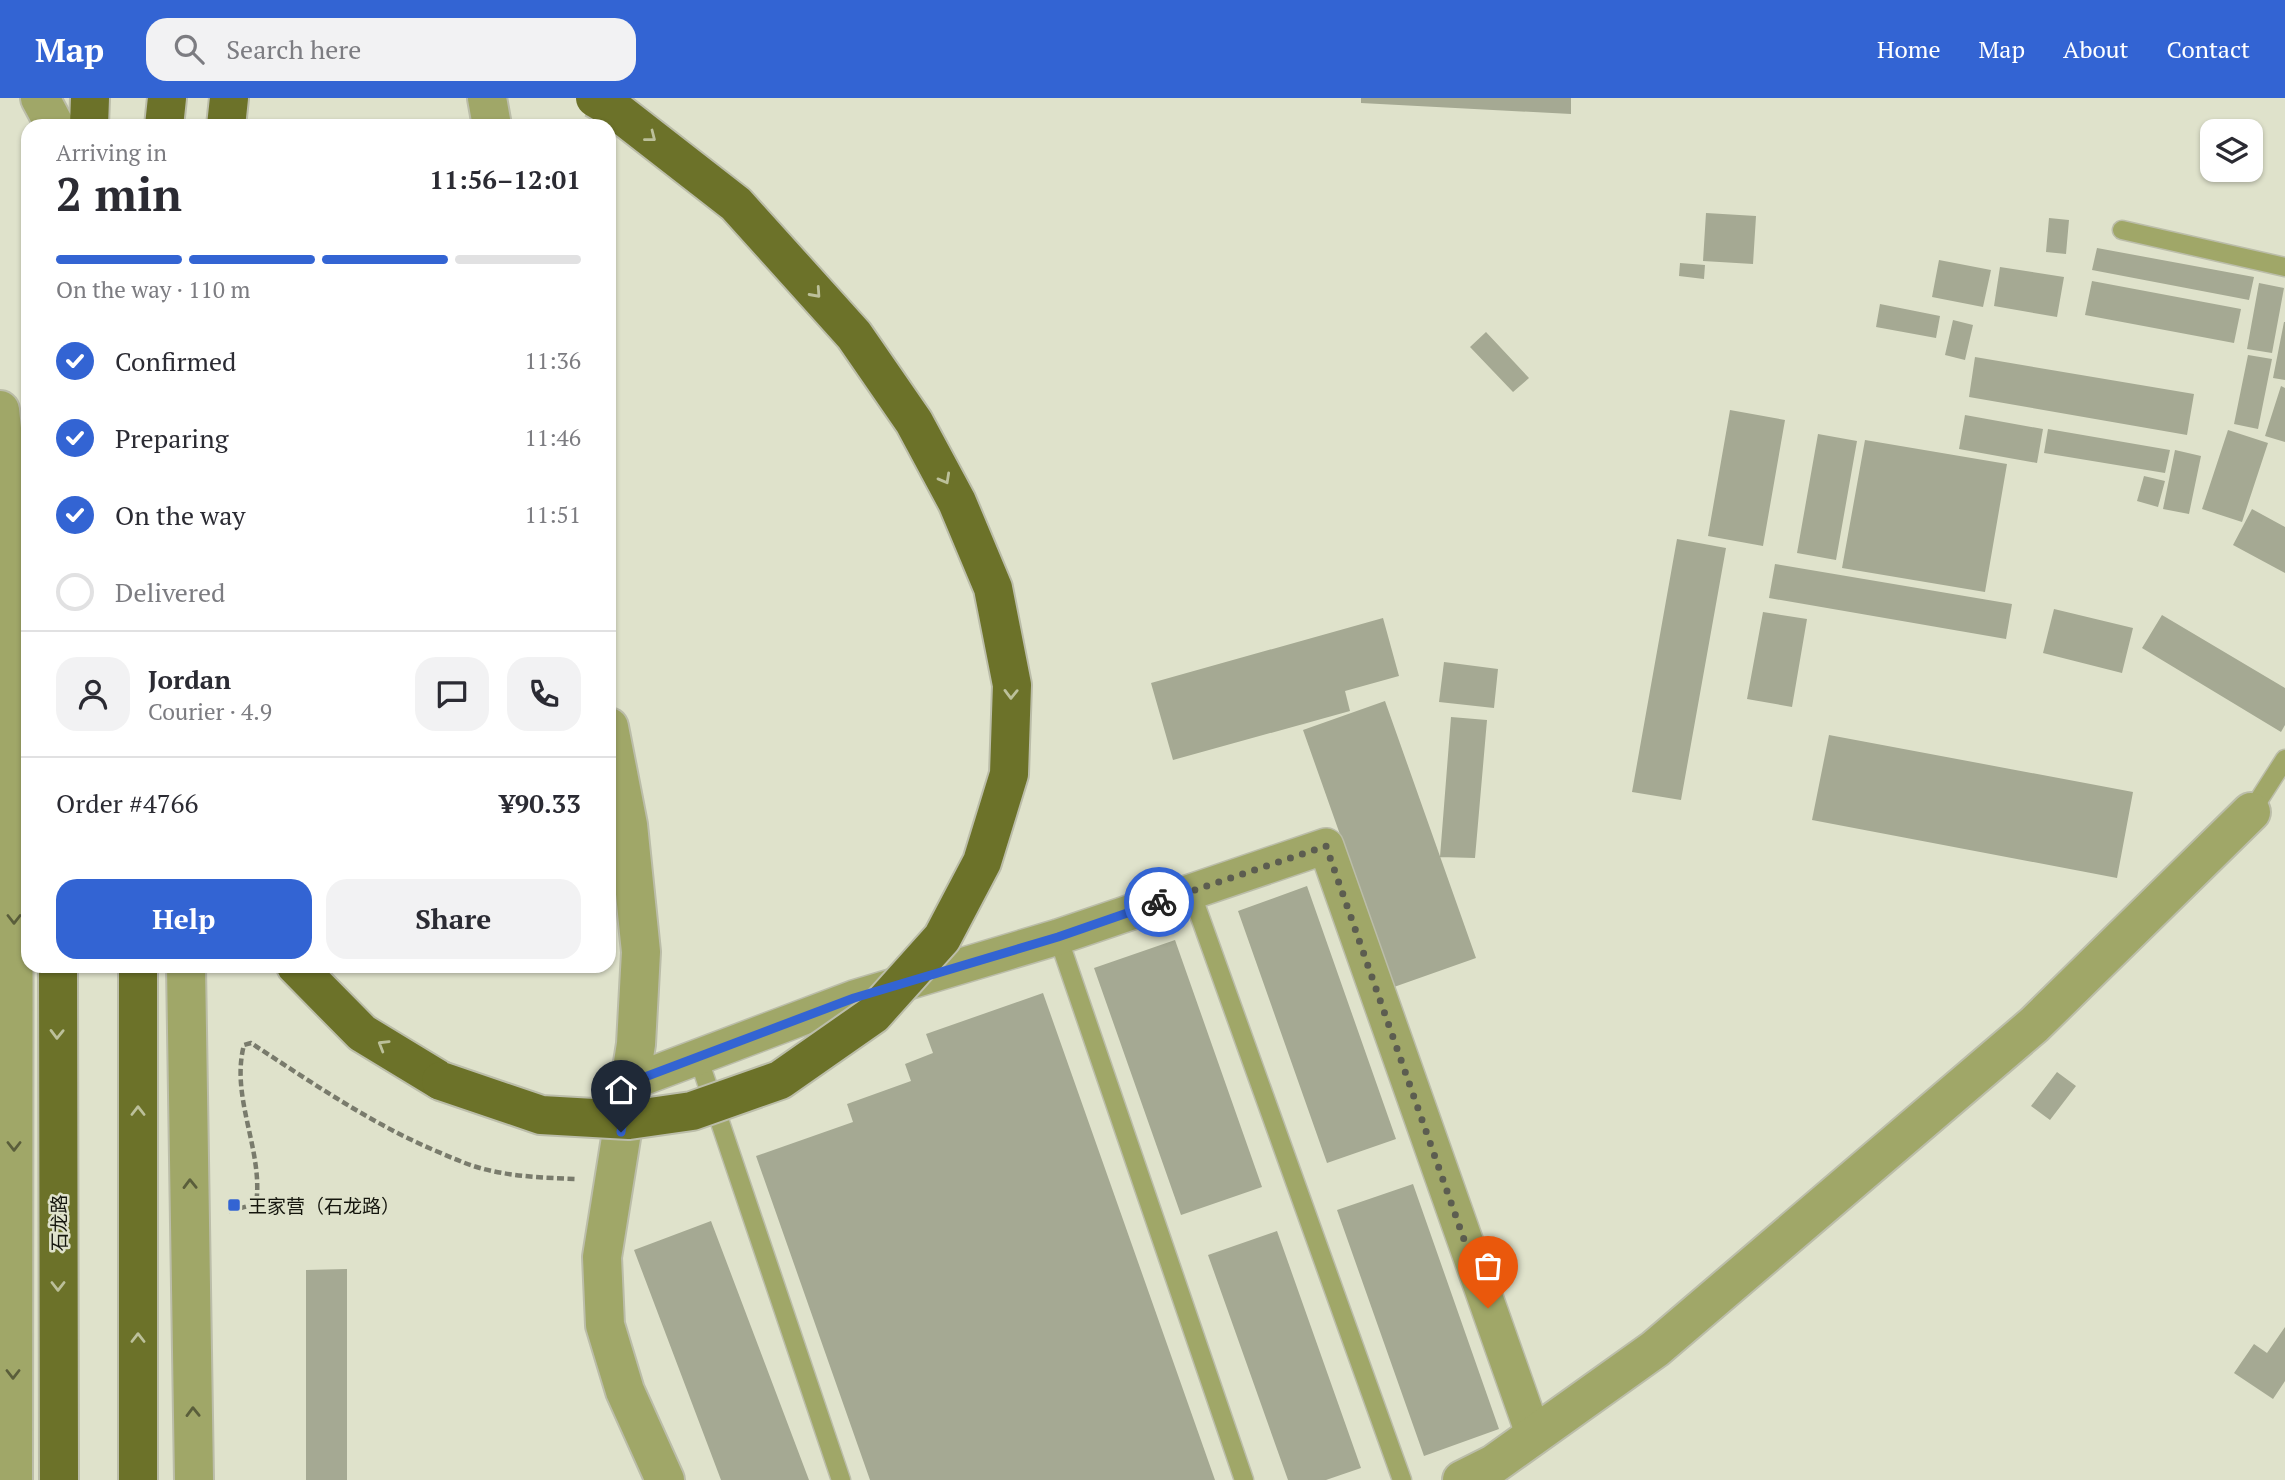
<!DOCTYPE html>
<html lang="en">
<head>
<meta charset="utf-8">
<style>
	:root { --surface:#fff; --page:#f2f2f3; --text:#2b2b33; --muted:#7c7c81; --line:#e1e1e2; --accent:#3364d3 }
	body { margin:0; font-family:"PT Serif","Noto Sans SC",serif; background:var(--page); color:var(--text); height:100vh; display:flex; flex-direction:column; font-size:26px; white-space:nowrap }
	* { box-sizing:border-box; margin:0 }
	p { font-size:23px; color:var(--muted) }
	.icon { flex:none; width:38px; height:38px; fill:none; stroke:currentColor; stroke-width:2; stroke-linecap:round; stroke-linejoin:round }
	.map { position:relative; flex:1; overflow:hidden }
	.sheet { position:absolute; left:21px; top:21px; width:595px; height:854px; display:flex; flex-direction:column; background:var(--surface); border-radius:21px; box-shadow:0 2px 5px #0004 }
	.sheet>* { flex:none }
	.fabs { position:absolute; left:2200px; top:21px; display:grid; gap:14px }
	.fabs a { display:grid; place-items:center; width:63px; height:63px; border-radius:14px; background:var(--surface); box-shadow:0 2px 5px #0004; font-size:35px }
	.pin { position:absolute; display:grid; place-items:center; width:60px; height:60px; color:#fff; margin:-72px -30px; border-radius:50% 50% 50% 0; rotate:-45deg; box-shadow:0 0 7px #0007 }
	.pin .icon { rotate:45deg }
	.courier { position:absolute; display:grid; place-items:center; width:70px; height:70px; margin:-35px; border:5px solid #3364d3; border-radius:50%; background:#fff; color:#222; box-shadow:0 2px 9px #0007 }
	.overview em { font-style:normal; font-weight:600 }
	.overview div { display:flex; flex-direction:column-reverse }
	.overview { display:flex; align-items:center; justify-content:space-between; height:119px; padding:0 35px }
	h1 { font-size:46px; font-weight:600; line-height:52px }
	.bar { display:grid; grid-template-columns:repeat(4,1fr); gap:10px 7px; align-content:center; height:84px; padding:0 35px }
	.bar i { height:9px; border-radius:5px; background:var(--line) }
	.bar .current { background:var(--accent) }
	.bar p { grid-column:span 4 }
	.line { display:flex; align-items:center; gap:18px; padding:0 35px; border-top:2px solid var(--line) }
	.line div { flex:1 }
	.round { display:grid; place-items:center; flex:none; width:74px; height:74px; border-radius:21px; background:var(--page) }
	ol { padding:0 35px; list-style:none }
	li { display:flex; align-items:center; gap:21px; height:77px }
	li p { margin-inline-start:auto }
	li .icon { padding:7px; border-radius:50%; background:var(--accent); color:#fff; stroke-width:4 }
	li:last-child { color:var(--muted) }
	li i { width:38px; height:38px; border:4px solid var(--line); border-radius:50% }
	.action { display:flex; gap:14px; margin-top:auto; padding:14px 35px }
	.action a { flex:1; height:80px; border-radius:21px; background:var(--accent); color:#fff; font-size:28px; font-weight:600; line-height:80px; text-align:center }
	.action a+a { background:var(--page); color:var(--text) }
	header { display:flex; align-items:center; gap:42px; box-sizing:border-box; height:98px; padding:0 35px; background:var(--accent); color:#fff }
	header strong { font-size:33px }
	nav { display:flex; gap:38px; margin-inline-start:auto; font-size:24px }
	.search { width:490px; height:63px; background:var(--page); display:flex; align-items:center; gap:18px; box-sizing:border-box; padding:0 24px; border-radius:21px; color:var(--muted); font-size:26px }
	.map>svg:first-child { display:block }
	.building { fill:#a5a993 }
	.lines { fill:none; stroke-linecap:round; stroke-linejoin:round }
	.service-casing { stroke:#bbbda9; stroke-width:21 }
	.minor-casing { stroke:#bbbda9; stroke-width:38 }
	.tertiary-casing { stroke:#bbbda9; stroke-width:42 }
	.primary-casing { stroke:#bbbda9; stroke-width:42 }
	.path { stroke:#797b6c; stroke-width:4.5; stroke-dasharray:7 3.5; stroke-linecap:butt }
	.service { stroke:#a0a768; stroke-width:18 }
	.minor { stroke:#a0a768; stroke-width:35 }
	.tertiary { stroke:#a0a768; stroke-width:38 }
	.primary { stroke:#6c7229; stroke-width:38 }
	.primary-bridge-casing { stroke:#bbbda9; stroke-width:42; stroke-linecap:butt }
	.primary-bridge { stroke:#6c7229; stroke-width:38 }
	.oneway { stroke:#bcc09a }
	.oneway2 { stroke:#5a5e3b }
	.done { stroke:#5c5d50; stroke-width:7; stroke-dasharray:0 12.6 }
	.route { stroke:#3364d3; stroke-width:9 }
	.poi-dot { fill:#3364d3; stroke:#dfe2cb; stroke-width:2.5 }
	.labels { text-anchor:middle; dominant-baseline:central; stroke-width:5; stroke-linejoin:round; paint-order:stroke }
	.poi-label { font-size:19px; fill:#15160e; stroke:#dfe2cb; text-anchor:start }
	.street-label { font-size:19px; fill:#15160e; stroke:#dfe2cb }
</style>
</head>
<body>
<header>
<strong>Map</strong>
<div class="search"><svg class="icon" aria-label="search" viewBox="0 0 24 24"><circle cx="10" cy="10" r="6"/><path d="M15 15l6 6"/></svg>Search here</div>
<nav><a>Home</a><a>Map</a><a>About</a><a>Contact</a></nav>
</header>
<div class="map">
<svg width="2285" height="1382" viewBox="0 0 2285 1382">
	<rect width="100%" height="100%" fill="#dfe2cb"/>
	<path class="building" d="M1361,0H1571V16L1361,5Z
		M1706,115L1756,118L1753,166L1703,163Z
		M2049,120L2069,122L2066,156L2046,154Z
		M2097,150L2254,179L2249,202L2092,172Z
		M1939,162L1991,172L1983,209L1932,199Z
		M1680,165L1705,167L1704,181L1679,178Z
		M2000,169L2064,179L2057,219L1994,208Z
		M2092,183L2241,211L2234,245L2085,217Z
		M2259,185L2284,190L2272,255L2247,251Z
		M1880,206L1940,218L1936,240L1876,229Z
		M1953,222L1973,227L1965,262L1945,257Z
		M2284,224H2285V282L2273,280Z
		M1486,234L1529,280L1513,294L1470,249Z
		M2248,257L2272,261L2258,331L2234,326Z
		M1975,259L2194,296L2187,337L1969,299Z
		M2281,288L2285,290V344L2265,338Z
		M1730,312L1785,322L1763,448L1708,438Z
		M1965,317L2043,331L2037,365L1959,351Z
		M2048,331L2170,352L2165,375L2044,355Z
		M2228,332L2268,345L2242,424L2202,411Z
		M1818,336L1857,343L1836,462L1797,455Z
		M1865,342L2007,366L1985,494L1842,470Z
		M2175,352L2201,358L2189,416L2163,411Z
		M2144,378L2165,383L2158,409L2137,403Z
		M2252,411L2285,429V475L2233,447Z
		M1677,441L1726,450L1681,702L1632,694Z
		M1775,466L2012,506L2006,541L1769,500Z
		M2054,511L2133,530L2122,575L2043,555Z
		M1763,514L1807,521L1792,609L1747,601Z
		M2162,517L2285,590V627L2281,634L2142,550Z
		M1383,520L1399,578L1345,593L1350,613L1173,662L1151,585Z
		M1444,564L1498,571L1494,610L1439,604Z
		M1385,603L1476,860L1394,889L1303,632Z
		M1451,619L1487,622L1475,760L1440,759Z
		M1829,637L2133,694L2117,780L1812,722Z
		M1307,788L1396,1041L1327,1065L1238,813Z
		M1175,842L1262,1089L1181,1117L1094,870Z
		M1043,895L1215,1382H870L756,1058L853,1024L847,1006L911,983L905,966L933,955L926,936Z
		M2057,974L2076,988L2050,1022L2031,1008Z
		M1413,1086L1499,1331L1424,1358L1337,1112Z
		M711,1123L809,1382H721L634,1152Z
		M1277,1133L1361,1370L1326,1382H1288L1208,1157Z
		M347,1171V1382H306V1172Z
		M2285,1229V1283L2273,1301L2234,1275L2254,1246L2267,1255Z"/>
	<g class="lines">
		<defs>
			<path id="service" d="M2122,132L2285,169
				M2251,714L2285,661
				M1191,794L1402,1382
				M1058,839L1244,1382
				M698,959L841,1382"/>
			<path id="minor" d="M629,985L854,900L1058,839L1326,748L1534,1338"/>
			<path id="tertiary" d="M40,0L55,28
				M487,0L492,28
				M0,312L14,445L13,1382
				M609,629L628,727L641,854L636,946L602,1159L605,1227L625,1293L665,1382
				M186,868L194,1382
				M1462,1382L1494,1366L1655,1251L2034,927L2251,714"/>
			<path id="primary" d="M89,28L90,0
				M164,28L167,0
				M226,28L229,0
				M58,868L59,1382
				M138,868V1382
				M296,868L362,935L441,983"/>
		</defs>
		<use href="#service" class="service-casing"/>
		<use href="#minor" class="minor-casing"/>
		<use href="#tertiary" class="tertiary-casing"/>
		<use href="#primary" class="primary-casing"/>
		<path class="path" d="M229,1113L256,1106C264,1053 230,1000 244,947L251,945C311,984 370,1025 436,1053C455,1061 472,1069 492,1073C520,1079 549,1080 578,1081"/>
		<use href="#service" class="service"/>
		<use href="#minor" class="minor"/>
		<use href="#tertiary" class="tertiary"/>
		<use href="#primary" class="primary"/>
		<defs>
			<path id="primary-bridge" d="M441,983L541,1017L629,1022L692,1013L780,982L873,917L942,840L982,764L1009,676L1012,587L993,490L957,404L914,324L854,237L736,106L614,11L595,0"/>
		</defs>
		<use href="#primary-bridge" class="primary-bridge-casing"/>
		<use href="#primary-bridge" class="primary-bridge"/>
	</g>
	<defs><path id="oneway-chevron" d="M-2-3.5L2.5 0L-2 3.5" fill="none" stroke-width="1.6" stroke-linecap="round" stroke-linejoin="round" transform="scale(1.75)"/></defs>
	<g class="oneway">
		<use href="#oneway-chevron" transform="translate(651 39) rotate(38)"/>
		<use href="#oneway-chevron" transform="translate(816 195) rotate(48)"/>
		<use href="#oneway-chevron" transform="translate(945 381) rotate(61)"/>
		<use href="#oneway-chevron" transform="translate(1011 596) rotate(91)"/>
		<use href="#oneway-chevron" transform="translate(57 936) rotate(91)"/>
		<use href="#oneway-chevron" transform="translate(383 947) rotate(-149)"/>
		<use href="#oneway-chevron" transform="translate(138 1013) rotate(-90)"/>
		<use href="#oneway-chevron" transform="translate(58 1188) rotate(90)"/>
		<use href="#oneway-chevron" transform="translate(138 1240) rotate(-90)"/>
	</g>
	<g class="oneway2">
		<use href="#oneway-chevron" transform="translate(14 821) rotate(90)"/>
		<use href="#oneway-chevron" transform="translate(14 1048) rotate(90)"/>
		<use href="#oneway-chevron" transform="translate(190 1086) rotate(-91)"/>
		<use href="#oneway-chevron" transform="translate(13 1276) rotate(90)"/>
		<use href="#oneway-chevron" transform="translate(193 1314) rotate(-91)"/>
	</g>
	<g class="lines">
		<path class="done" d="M1159,804L1326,748L1488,1210"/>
		<path class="route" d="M621,1034L629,985L854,900L1058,839L1159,804"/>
	</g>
	<rect class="poi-dot" x="227" y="1100" width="14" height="14" rx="3.5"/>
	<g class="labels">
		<g class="poi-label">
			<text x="248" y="1107">王家营（石龙路）</text>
		</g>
		<g class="street-label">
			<text transform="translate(58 1125) rotate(-90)">石龙路</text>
		</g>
	</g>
</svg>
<div class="fabs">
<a><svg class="icon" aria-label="layers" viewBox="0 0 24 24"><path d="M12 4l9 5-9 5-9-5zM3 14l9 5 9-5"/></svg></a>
</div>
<div class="pin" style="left:1488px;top:1210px;background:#ea580c"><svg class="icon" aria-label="bag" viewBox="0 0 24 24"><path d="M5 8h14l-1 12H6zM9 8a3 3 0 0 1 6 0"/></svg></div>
<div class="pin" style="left:621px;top:1034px;background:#1f2937"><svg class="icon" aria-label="home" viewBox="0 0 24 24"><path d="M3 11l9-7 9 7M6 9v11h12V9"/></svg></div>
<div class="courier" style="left:1159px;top:804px"><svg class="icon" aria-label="bike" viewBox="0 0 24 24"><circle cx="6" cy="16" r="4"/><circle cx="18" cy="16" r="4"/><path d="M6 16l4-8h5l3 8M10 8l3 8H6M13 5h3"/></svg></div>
<section class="sheet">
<div class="overview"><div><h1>2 min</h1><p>Arriving in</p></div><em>11:56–12:01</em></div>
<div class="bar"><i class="current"></i><i class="current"></i><i class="current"></i><i></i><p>On the way · 110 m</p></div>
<ol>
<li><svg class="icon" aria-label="check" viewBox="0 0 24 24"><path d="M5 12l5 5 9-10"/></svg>Confirmed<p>11:36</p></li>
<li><svg class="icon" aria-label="check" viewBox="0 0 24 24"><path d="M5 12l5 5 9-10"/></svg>Preparing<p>11:46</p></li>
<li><svg class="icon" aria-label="check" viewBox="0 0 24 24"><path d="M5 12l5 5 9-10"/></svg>On the way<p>11:51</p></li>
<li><i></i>Delivered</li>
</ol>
<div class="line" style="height:126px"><a class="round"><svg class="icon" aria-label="person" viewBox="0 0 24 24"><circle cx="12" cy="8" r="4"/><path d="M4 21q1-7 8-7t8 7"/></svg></a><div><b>Jordan</b><p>Courier · 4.9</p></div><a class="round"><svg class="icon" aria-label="chat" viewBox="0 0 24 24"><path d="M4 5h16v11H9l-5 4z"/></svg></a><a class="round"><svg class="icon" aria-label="phone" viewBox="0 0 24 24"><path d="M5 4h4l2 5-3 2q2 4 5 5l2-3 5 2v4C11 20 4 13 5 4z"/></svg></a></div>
<div class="line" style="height:91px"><div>Order #4766</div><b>¥90.33</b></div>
<div class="action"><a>Help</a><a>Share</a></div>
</section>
</div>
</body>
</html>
